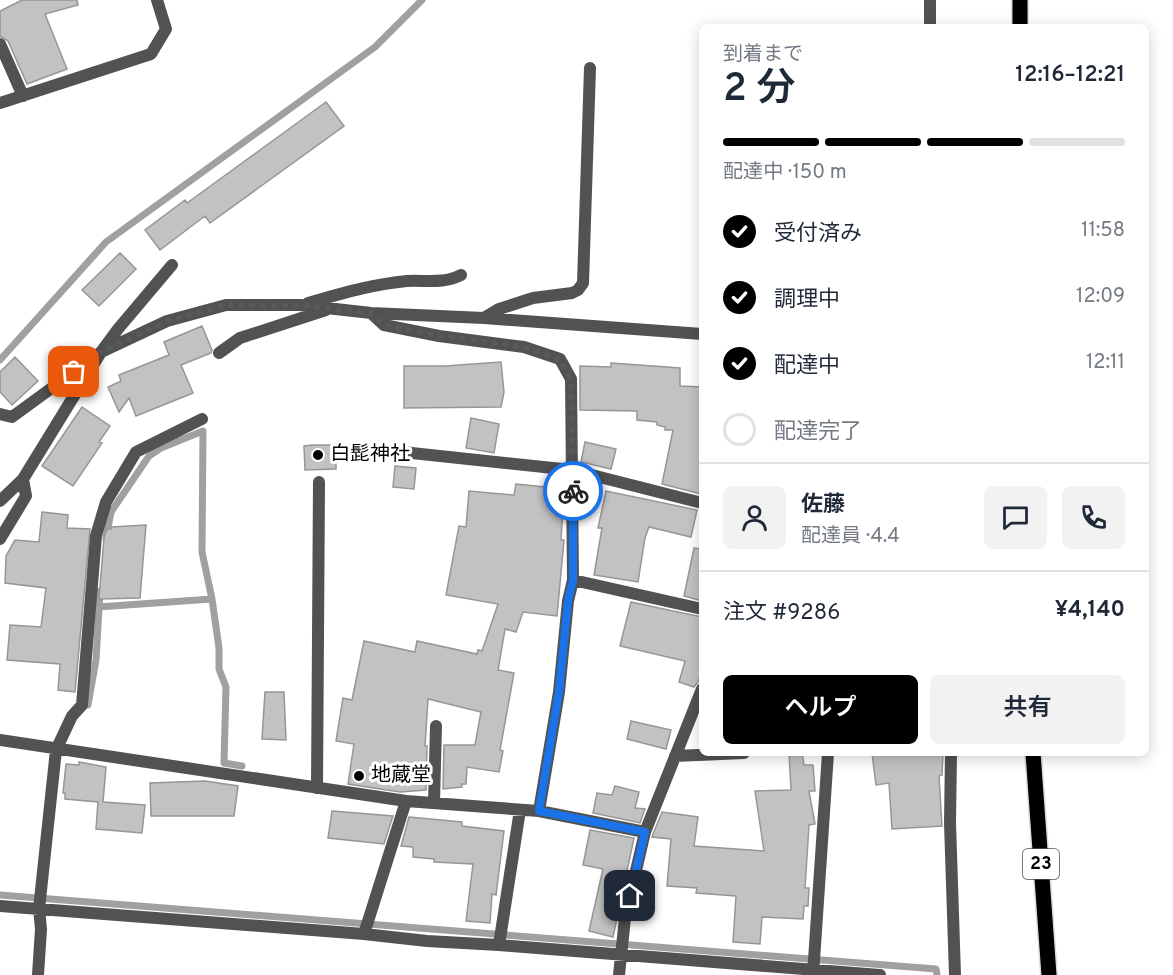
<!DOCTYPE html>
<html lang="ja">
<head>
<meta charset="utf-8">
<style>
	:root { --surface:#fff; --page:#f2f2f3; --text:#1f2937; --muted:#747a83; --line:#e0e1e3; --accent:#000 }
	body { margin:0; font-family:Overpass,"Noto Sans JP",sans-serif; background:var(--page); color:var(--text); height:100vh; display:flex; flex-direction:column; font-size:22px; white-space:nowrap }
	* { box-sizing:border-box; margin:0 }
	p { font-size:20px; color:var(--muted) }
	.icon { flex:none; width:33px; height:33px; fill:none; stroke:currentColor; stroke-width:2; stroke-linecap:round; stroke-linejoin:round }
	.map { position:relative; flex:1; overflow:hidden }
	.drawer { position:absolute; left:699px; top:24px; width:450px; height:732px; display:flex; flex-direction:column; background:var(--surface); border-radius:9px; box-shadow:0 3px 15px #0003 }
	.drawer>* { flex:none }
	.pin { position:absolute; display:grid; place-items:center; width:51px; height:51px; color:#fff; margin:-26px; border-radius:12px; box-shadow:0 3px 9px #0006 }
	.courier { position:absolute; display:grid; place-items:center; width:60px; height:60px; margin:-30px; border:4px solid #1a73e8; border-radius:50%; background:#fff; color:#222; box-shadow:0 2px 8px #0007 }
	.head em { font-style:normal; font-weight:600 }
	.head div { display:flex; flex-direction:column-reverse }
	.head { display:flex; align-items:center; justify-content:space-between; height:102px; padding:0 24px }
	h1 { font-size:39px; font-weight:600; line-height:45px }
	.bar { display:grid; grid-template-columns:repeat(4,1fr); gap:9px 6px; align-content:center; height:72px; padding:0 24px }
	.bar i { height:8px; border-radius:4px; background:var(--line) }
	.bar .selected { background:var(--accent) }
	.bar p { grid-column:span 4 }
	.line { display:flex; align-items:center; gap:15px; padding:0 24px; border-top:2px solid var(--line) }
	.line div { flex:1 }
	.round { display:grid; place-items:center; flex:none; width:63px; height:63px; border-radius:9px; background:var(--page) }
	ol { padding:0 24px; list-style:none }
	li { display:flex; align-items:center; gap:18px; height:66px }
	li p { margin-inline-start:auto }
	li .icon { padding:6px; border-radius:50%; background:var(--accent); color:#fff; stroke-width:4 }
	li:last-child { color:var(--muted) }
	li i { width:33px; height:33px; border:3px solid var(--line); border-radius:50% }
	.primary-button { display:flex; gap:12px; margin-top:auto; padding:12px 24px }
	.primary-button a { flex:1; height:69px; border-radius:9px; background:var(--accent); color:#fff; font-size:24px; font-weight:600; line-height:69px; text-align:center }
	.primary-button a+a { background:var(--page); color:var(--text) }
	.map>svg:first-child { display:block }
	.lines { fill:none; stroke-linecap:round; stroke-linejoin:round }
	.stream { stroke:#a0a0a0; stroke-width:7 }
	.building { fill:#c2c2c2; stroke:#969696; stroke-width:1.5 }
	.primary-casing { stroke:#dbdbdb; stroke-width:18 }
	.lane { stroke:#525252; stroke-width:12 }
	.street { stroke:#525252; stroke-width:12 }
	.primary { stroke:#000; stroke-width:15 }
	.done { stroke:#595959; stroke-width:6; stroke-dasharray:0 10.8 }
	.route { stroke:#1a73e8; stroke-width:8 }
	.poi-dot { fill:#000; stroke:#fff; stroke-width:2 }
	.labels { text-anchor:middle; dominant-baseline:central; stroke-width:6; stroke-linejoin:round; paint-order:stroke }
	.shield { fill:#fff; stroke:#4c4c4c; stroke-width:1.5 }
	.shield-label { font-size:18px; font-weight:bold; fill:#000 }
	.poi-label { font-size:20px; fill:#000; stroke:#fff; text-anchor:start }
</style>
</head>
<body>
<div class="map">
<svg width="1173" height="975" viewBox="0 0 1173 975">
	<rect width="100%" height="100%" fill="#fff"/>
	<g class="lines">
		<path class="stream" d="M0,360L106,242L375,47L422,0
			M106,538L111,512L149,456L161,448L203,431L202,552L212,599L219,648V669L226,687L224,763L242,766
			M98,607L212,599
			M88,705L96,660L100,591
			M0,895L936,969L937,975"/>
	</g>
	<path class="building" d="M22,0H77L78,5L45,14L67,69L27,84L8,41L0,36V11Z
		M326,102L344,126L210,223L205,216L160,250L145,230L185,200L187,203Z
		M120,253L136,269L99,306L82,290Z
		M202,326L212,350L211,353L181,365L193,393L136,416L129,398L119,412L108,387L121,381L119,375L169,355L164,342Z
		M15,357L38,381L12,405L0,392V372Z
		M501,362L504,392L501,407L404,408V366H445Z
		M611,363L680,368V386L702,387L701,494L662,484L673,430H665V427L657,425V422L637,420V411L580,410V366L611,367Z
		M82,407L110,426L99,442L102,443L73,486L42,466Z
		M471,418L499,424L494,453L466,448Z
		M585,442L616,449L611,469L581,462Z
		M312,445H336V469L305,470L304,446Z
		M395,466L416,468L414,489L393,487Z
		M516,484L564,489L561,540H564L557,616L523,612L516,632L505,629L498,670L514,673L500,750L503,751L499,772L467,767L466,784H462V787L443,789L444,745H475L481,712L428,699L425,746H427L426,790L400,792L348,784L354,744L336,741L343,698L352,700L364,641L415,652L417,641L477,654L478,650L482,651L498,604L446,595L459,526L466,527L469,491L514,495Z
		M606,491L697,510L691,537L649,527L645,538L638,582L594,575L602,528H598Z
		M42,512L68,515L67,528L90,529L75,692L58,690L60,664L7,660L10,625L41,627L46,588L5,583L6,556L15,540L39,542Z
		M146,525L140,598L99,599L104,538L107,529H111V527Z
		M694,548L702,549V601L684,596Z
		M631,602L702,617V670L698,682L694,687L679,682L685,661L620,646Z
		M265,692H284L286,740L262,739Z
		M631,721L671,730L666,749L627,739Z
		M789,753H802L804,765H813L815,791H809L815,824L809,825L805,888H809L808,906H804L803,919L762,917L760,944L733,942L736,896L696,893L697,888L667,886L671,839L652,837L653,834L662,812L698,817L694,846L764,851L755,791L791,790Z
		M872,753H943L942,775L939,776L942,826L892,829L889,783L876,785Z
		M79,762L106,767L103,802L145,805L142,833L96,829L98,802L65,799V793H63L66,764L79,765Z
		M205,781L238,786L234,816H151L150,783Z
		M615,786L639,792L635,808L645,809L640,823L593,813L597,793L612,795Z
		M332,811L393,816L384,844L328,838Z
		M409,817L462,822V826L504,831L496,895L492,894L490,923L466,921L473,864L434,862V859L413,857V847L401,846Z
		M590,830L634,838L613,937L589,931L603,869L583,865Z"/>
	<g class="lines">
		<defs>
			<path id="primary" d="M1020,0V27
				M1033,753L1049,975"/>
		</defs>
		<use href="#primary" class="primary-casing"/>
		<path class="lane" d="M317,788L319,482"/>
		<path class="street" d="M930,0V27
			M0,44L23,96
			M0,103L151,54L166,29L157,0
			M308,303C340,294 373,284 407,281C426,280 444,284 461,275
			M371,313L384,325L439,336L524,347L560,359L571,379L573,580L568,601L559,692L539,811
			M484,318L499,309L533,298L572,293L578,290L583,283L590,68
			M219,353L240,338L326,310
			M0,414L12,417L101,352L118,329L172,265
			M393,451L572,470L702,503
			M0,501L23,479L101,352L167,321L226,305H300L371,313L484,318L702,334
			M0,539L26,496L23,479
			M573,580L702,609
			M0,740L406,801L539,811L645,832
			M951,753L950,823L955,975
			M675,756L744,753
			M434,803L436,726
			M0,906L364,934L427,941L499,945L880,975
			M364,934L406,801
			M499,945L520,810
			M38,975L41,929L39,909L56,750L72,716L82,705L96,536L106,502L136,452L202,419
			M619,975L625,918L645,832L702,689
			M813,975L828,753"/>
		<use href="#primary" class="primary"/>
	</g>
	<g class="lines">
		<path class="done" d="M74,372L101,352L167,321L226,305H300L371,313L384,325L440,336L524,347L560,360L571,379L573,491"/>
		<path class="route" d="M573,491V580L568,601L559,692L539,811L645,832L630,896"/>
	</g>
	<g class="poi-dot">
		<circle cx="318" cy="455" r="6"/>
		<circle cx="359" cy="776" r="6"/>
	</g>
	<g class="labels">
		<rect class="shield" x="1023" y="849" width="36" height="30" rx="4.5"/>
		<g class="shield-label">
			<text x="1041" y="864">23</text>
		</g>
		<g class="poi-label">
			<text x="330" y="455">白髭神社</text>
			<text x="371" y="776">地蔵堂</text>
		</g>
	</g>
</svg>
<div class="pin" style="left:74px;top:372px;background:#ea580c"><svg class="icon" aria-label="bag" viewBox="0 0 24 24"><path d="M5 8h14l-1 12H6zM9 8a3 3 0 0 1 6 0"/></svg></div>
<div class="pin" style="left:630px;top:896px;background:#1f2937"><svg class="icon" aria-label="home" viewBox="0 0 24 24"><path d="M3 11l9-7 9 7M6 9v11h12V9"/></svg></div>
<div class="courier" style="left:573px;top:491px"><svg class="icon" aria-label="bike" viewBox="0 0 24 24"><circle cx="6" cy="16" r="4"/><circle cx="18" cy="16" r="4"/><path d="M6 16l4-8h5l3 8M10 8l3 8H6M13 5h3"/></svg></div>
<section class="drawer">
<div class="head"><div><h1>2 分</h1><p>到着まで</p></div><em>12:16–12:21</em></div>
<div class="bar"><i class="selected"></i><i class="selected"></i><i class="selected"></i><i></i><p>配達中 · 150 m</p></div>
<ol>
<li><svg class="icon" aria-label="check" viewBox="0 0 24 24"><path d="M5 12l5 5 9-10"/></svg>受付済み<p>11:58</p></li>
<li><svg class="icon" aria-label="check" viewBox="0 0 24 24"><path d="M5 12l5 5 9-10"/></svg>調理中<p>12:09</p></li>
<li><svg class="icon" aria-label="check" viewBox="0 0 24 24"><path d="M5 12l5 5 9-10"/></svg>配達中<p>12:11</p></li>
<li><i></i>配達完了</li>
</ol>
<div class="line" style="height:108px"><a class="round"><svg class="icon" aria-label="person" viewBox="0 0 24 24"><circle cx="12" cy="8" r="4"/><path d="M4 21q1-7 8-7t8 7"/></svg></a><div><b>佐藤</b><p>配達員 · 4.4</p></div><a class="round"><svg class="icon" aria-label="chat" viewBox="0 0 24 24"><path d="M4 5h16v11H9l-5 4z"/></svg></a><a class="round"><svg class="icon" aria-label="phone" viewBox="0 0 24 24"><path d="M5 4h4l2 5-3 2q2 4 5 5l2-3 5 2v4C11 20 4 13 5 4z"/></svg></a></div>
<div class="line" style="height:78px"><div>注文 #9286</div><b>¥4,140</b></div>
<div class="primary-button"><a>ヘルプ</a><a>共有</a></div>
</section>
</div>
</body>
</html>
